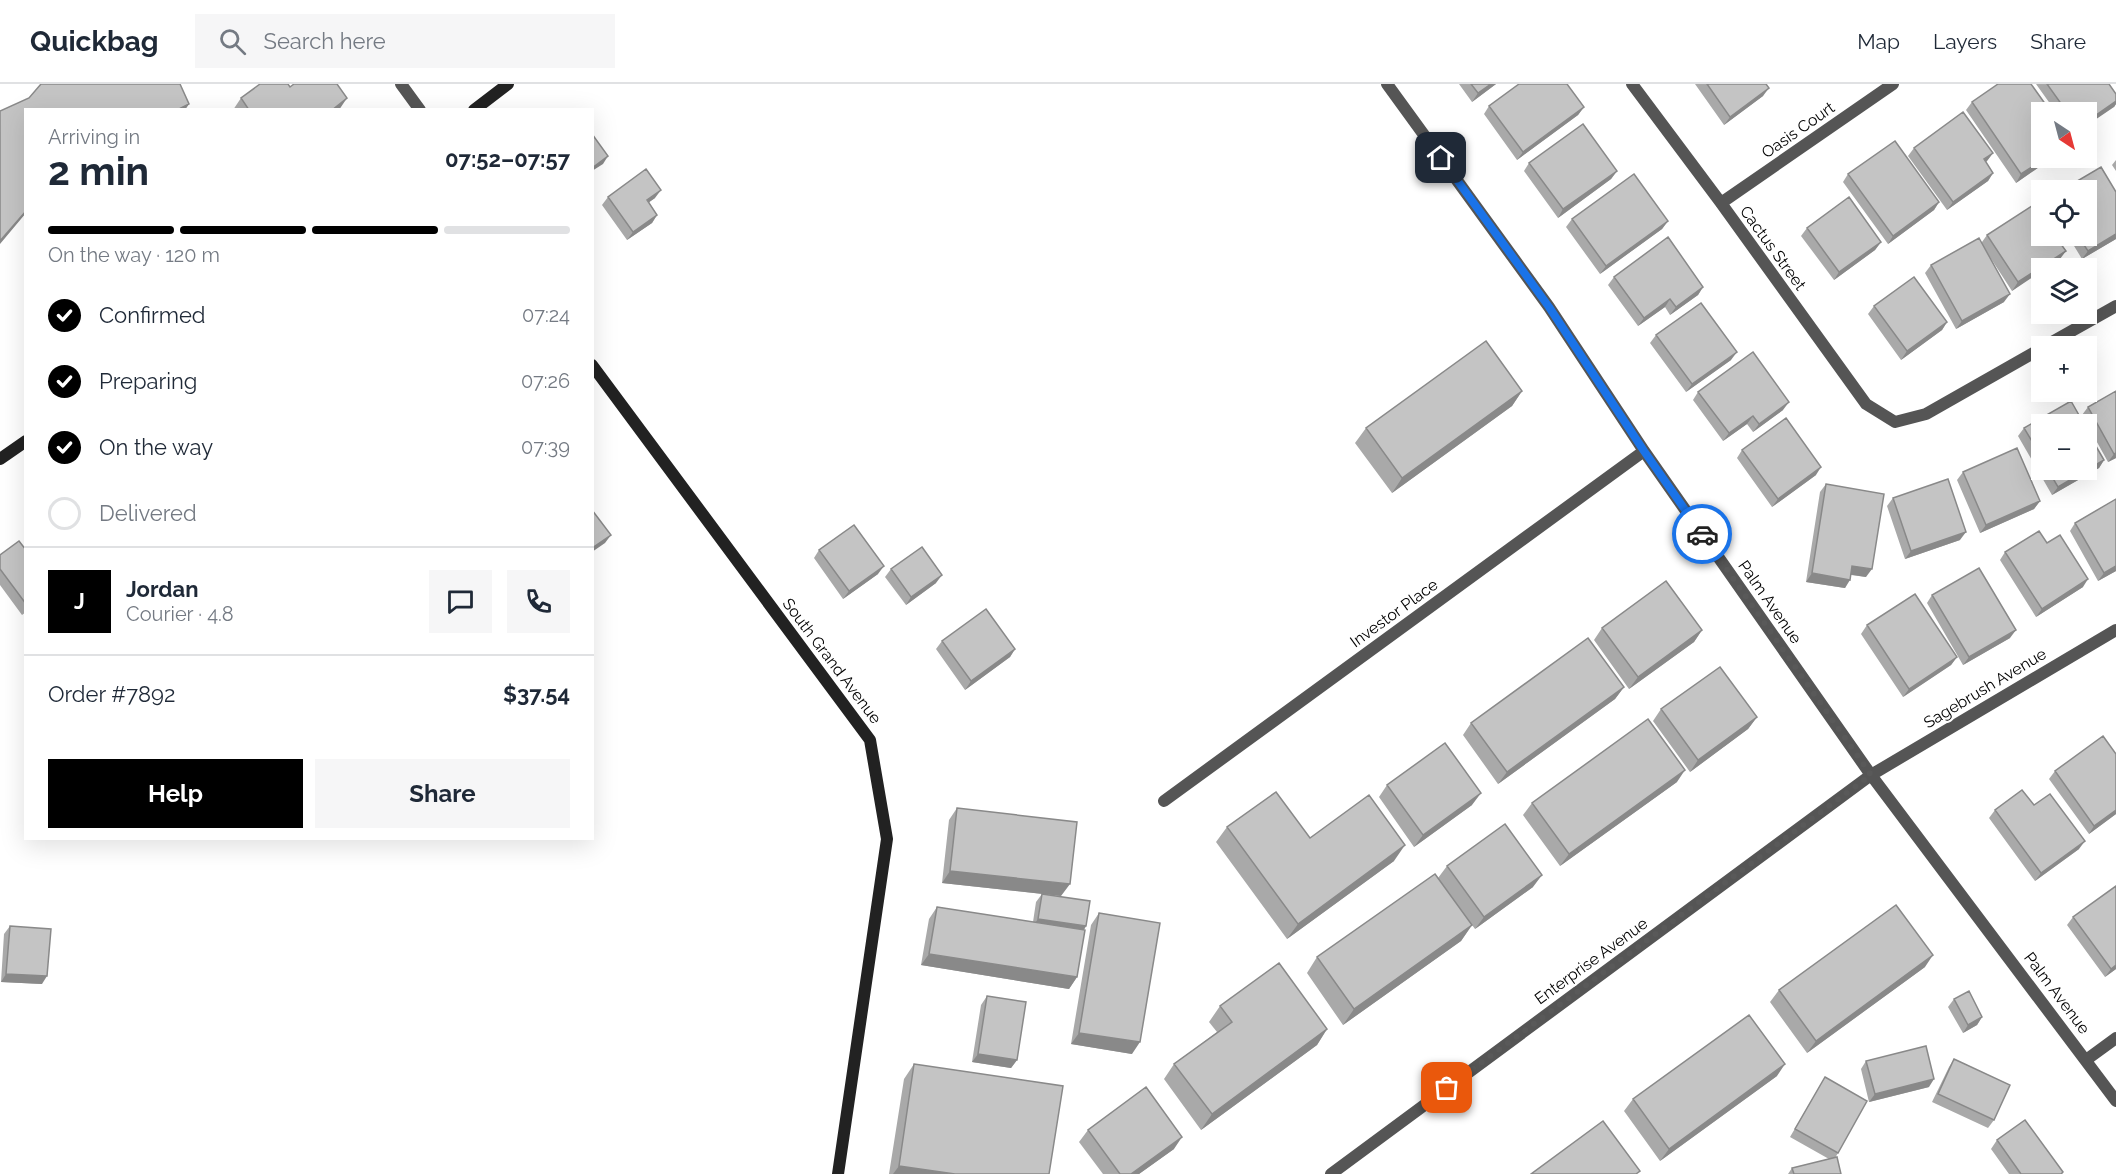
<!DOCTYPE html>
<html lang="en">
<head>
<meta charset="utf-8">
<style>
	:root { --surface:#fff; --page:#f6f6f7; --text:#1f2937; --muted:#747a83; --line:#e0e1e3; --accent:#000 }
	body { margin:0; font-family:Raleway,sans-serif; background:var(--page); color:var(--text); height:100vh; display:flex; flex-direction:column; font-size:22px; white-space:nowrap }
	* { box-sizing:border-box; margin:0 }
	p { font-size:20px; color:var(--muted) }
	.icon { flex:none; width:33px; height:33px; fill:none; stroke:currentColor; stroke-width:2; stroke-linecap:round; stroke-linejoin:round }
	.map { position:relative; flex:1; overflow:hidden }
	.panel { position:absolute; left:24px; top:24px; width:570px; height:732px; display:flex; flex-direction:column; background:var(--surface); border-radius:0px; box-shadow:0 6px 24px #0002 }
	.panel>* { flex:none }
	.needle { width:39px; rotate:144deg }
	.fabs { position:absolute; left:2031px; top:18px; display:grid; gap:12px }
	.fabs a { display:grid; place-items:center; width:66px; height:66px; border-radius:0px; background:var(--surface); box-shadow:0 6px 24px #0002; font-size:30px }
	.pin { position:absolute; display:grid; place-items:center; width:51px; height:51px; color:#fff; margin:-26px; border-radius:12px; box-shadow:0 3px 9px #0006 }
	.courier { position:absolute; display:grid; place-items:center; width:60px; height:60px; margin:-30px; border:4px solid #1a73e8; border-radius:50%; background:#fff; color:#222; box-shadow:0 2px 8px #0007 }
	.overview em { font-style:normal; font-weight:700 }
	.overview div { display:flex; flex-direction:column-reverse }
	.overview { display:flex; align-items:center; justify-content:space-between; height:102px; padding:0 24px }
	h1 { font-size:39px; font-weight:700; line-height:45px }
	.bar { display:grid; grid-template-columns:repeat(4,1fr); gap:9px 6px; align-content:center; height:72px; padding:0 24px }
	.bar i { height:8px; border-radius:4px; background:var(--line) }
	.bar .active { background:var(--accent) }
	.bar p { grid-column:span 4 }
	.line { display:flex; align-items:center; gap:15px; padding:0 24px; border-top:2px solid var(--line) }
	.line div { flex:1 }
	.round { display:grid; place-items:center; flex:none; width:63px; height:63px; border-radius:0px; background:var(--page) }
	ol { padding:0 24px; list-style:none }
	li { display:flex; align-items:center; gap:18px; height:66px }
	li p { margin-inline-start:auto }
	li .icon { padding:6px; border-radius:50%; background:var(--accent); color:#fff; stroke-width:4 }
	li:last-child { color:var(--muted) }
	li i { width:33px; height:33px; border:3px solid var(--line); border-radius:50% }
	.action { display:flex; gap:12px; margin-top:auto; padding:12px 24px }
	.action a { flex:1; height:69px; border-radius:0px; background:var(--accent); color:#fff; font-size:24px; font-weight:700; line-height:69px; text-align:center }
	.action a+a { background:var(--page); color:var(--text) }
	header { display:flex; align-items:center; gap:36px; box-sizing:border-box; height:84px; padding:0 30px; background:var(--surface); border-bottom:2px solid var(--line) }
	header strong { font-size:28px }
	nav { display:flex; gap:33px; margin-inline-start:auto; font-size:21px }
	.search { width:420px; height:54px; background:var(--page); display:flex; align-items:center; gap:15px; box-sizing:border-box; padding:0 21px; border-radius:0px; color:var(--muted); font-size:22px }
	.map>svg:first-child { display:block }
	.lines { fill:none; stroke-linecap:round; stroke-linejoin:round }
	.street { stroke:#555; stroke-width:12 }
	.secondary { stroke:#222; stroke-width:12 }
	.wall { fill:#a9a9a9 }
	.shaded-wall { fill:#898989 }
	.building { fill:#c4c4c4; stroke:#898989; stroke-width:1.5 }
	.done { stroke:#595959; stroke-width:6; stroke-dasharray:0 10.8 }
	.route { stroke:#1a73e8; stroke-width:8 }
	.labels { text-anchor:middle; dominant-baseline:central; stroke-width:4.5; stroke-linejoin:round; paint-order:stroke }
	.street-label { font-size:16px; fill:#000; stroke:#fff }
</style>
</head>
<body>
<header>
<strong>Quickbag</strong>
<div class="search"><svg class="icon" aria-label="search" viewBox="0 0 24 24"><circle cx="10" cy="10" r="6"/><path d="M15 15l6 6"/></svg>Search here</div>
<nav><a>Map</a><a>Layers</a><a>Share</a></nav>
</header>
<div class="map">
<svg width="2116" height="1090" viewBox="0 0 2116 1090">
	<rect width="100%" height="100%" fill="#fff"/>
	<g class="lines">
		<path class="street" d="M401,0L420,26
			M1387,0L1549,223L1644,367L1871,691L2116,1017
			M1632,0L1721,119L1866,320L1895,338L1926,330L2042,264
			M1721,119L1893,0
			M2045,262L2116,222
			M1164,717L1644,367
			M2086,976L2116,954
			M1331,1090L1871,691L2116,546"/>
		<path class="secondary" d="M474,26L508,0
			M592,281L870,656L887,755L838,1090
			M0,375L26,357"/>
	</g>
	<path class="wall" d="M1459,0H1496L1472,18Z
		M1695,0H1766L1763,12L1724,41Z
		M2036,0H2109L2116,10V20L2114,23L2086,28H2056Z
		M290,3L339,26H233L241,14Z
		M1972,18L2042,74H2052L2016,99L1966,26Z
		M1489,22L1584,23L1578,31L1517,76L1484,30Z
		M1914,64L1993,69L1986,78L1993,89L1988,97L1947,126L1908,72Z
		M2116,76V87L2112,81Z
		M1529,79L1617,87L1611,95L1558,134L1524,87Z
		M1848,90L1939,118L1934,126L1888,160L1843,98Z
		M2116,108V155L2082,175L2068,152H2086Z
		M608,113L655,114L649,118L657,131L652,139L627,156L602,121Z
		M1572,135L1668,137L1662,145L1600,190L1566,143Z
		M1807,144L1881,158L1875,166L1834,196L1801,152Z
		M1987,151L2060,175L2046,184H2042L2012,207L1986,167L2004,218L1956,245L1925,189L1931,181L1982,158Z
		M1614,193L1703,203L1698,211L1670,231L1665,223L1638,242L1608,201Z
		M1874,222L1947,238L1942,246L1901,276L1868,230Z
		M1656,251L1731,276L1686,308L1650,259Z
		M1522,307L1512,322L1392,409L1355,359L1366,344Z
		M2116,307V374L2108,378L2082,331L2088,323Z
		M1698,308L1783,326L1753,348L1747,340L1723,357L1693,316Z
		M2042,340V386H2086L2104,376L2099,384L2052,411L2018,352L2024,344Z
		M1742,366L1816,391L1772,423L1737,374Z
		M1963,388L2040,417L2034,425L1980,449L1957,396Z
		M1826,400L1866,493L1851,491L1845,504L1806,498L1820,408Z
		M1893,414L1960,456L1905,475L1887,422Z
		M2116,415V487L2098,497L2070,447L2075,439Z
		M2047,459L2083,503L2036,533L2000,476L2005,468Z
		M26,466V528L22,531L0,501V471Z
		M819,466L878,490L843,515L814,474Z
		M891,485L936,499L906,521L885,493Z
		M1932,511L2010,554L1963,581L1927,519Z
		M1867,541L1957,573L1951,581L1903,613L1861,550Z
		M1602,544L1702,546L1694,558L1629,605L1594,556Z
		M942,557L1015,565L1010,573L965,606L936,565Z
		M1624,603L1615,615L1498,700L1463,651L1471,639Z
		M1661,625L1757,633L1748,645L1690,688L1653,637Z
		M2055,687L2116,730L2089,750L2049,695Z
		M1677,698L1560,782L1523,731L1532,719Z
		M1387,701L1472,721L1414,763L1379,713Z
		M2034,721L2079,765L2035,797L1989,734L1995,726Z
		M957,724L1061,812L942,799L949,736Z
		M1227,743L1310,754L1394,777L1287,855L1216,758Z
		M1447,782L1533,803L1475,845L1439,795L1472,841L1461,857L1343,941L1307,889L1317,873L1438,794Z
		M1042,810L1086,842L1084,846L1077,893L1069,905L921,881L929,835L937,823L1033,838L1036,818Z
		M1099,829L1132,970L1071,960L1091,841Z
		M2073,833L2116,885L2105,893L2067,841Z
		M10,842L42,900L1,898L4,850Z
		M1925,883L1807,969L1770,918L1779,906Z
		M987,912L1017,976L1011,984L972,978L981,921Z
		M1954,915L1982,933L1977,941L1963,949L1948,923Z
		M1220,922L1327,945L1317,961L1201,1046L1164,995L1174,980L1217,948L1209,938Z
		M1954,975L1994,1036L1988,1044L1932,1018L1949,983Z
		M1866,977L1929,1003L1869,1018L1861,985Z
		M914,980L1049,1090H889L904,995Z
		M1777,992L1660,1077L1624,1027L1633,1015Z
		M1825,993L1838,1069L1835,1074L1841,1090H1788L1792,1084L1829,1075L1790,1053Z
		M1088,1046L1174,1065L1139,1090H1103L1079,1058Z
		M1997,1056L2063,1088L2062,1090H2009L1991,1065Z"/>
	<path class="shaded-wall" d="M1491,0H1496L1472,18L1478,9Z
		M1769,4L1763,12L1724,41L1730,33Z
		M347,14L339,26H332Z
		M2116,17V20L2114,23L2086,42V38Z
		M189,20L185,26H177Z
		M1584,23L1578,31L1517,76L1523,68Z
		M1993,69L1987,77L1978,83L1984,75Z
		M608,72L603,80L592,87V84Z
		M2046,74H2052L2016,99L2021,90Z
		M1617,87L1611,95L1558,134L1563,125Z
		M1993,89L1988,97L1947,126L1953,118Z
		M661,106L655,114L641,124L647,116Z
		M1939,118L1934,126L1888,160L1893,152Z
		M26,127V129L0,160V157Z
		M657,131L652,139L627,156L633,148Z
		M1668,137L1662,145L1600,190L1606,182Z
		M2116,150V155L2082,175L2088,167Z
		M1881,158L1875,166L1834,196L1839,188Z
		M2066,167L2060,175L2046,184H2042V187L2012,207L2018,198Z
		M1703,203L1698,211L1670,231L1676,223Z
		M2010,210L2004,218L1956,245L1962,237Z
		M1670,215L1665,223L1638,242L1644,234Z
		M1947,238L1942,246L1901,276L1907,267Z
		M1737,268L1731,276L1686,308L1692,300Z
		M1522,307L1512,322L1392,409L1402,394Z
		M1789,318L1783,326L1753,348L1759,340Z
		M1753,332L1747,340L1723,357L1729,349Z
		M2116,369V374L2108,378L2114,370Z
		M2104,376L2099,384L2052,411L2058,403Z
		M1821,383L1816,391L1772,423L1778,415Z
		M2040,417L2034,425L1980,449L1986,441Z
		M1966,448L1960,456L1905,475L1911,467Z
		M611,451L605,459L592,468V464Z
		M884,482L878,490L843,515L849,507Z
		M1852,482L1872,485L1866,493L1847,490Z
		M2116,482V487L2098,497L2104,489Z
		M1812,489L1850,496L1845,504L1806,498Z
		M942,491L936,499L906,521L911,513Z
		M2088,495L2083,503L2036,533L2042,525Z
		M1702,546L1694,558L1629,605L1638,593Z
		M2016,546L2010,554L1963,581L1969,573Z
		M1015,565L1010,573L965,606L971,597Z
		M1957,573L1951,581L1903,613L1909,605Z
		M1624,603L1615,615L1498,700L1507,688Z
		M1757,633L1748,645L1690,688L1698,676Z
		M1685,686L1677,698L1560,782L1569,770Z
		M1481,709L1472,721L1414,763L1423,751Z
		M2116,726V730L2089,750L2094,742Z
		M2085,757L2079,765L2035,797L2041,789Z
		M1405,761L1394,777L1287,855L1298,840Z
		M950,787L1070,800L1061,812L942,799Z
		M1542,791L1533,803L1475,845L1484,833Z
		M1038,835L1086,842L1081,850L1032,843Z
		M1472,841L1461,857L1343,941L1354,925Z
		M929,870L1077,893L1069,905L921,881Z
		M1933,871L1925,883L1807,969L1816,957Z
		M2116,881V885L2105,893L2111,885Z
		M6,890L47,892L42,900L1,898Z
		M1982,933L1977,941L1963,949L1968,941Z
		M1327,945L1317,961L1201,1046L1212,1030Z
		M1079,949L1140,958L1132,970L1071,960Z
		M978,970L1017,976L1011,984L972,978Z
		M1785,980L1777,992L1660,1077L1669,1065Z
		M1934,995L1929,1003L1869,1018L1875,1010Z
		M1182,1053L1174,1065L1139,1090H1131Z
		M899,1082L955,1090H893Z"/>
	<path class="building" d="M41,0H180L189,20L177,26H26V127L0,157V27L29,14Z
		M260,0H288L290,3L294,0H337L347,14L332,26H249L241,14Z
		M1471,0H1491L1478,9Z
		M1519,0H1567L1584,23L1523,68L1489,22Z
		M1707,0H1766L1769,4L1730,33Z
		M1998,0H2031L2051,28H2042V74H2046L2021,90L1972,18Z
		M2047,0H2109L2116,10V17L2086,38V28H2067Z
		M1963,28L1993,69L1984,75L1993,89L1953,118L1914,64Z
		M1583,40L1617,87L1563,125L1529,79Z
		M592,50L608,72L592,84Z
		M1895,57L1939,118L1893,152L1848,90Z
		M2101,83L2116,108V150L2088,167L2078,152H2086V106H2062Z
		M646,85L661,106L647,116L657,131L633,148L608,113Z
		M1634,90L1668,137L1606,182L1572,135Z
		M1849,113L1881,158L1839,188L1807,144Z
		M2035,120L2042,130V152H2055L2066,167L2018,198L1987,151Z
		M1668,153L1703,203L1676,223L1670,215L1644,234L1614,193Z
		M1979,154L2010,210L1962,237L1931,181Z
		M1914,193L1947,238L1907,267L1874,222Z
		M1701,219L1737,268L1692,300L1656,251Z
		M1486,257L1522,307L1402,394L1366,344Z
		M1753,268L1789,318L1759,340L1753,332L1729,349L1698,308Z
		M2116,307V369L2114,370L2088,323Z
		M2071,317L2084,340H2042V374L2024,344Z
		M1786,334L1821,383L1778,415L1742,366Z
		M2086,345L2104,376L2058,403L2048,386H2086Z
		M2017,364L2040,417L1986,441L1963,388Z
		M1948,395L1966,448L1911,467L1893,414Z
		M1826,400L1884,410L1872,485L1852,482L1850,496L1812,489Z
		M2116,415V482L2104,489L2075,439Z
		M592,426L611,451L592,464Z
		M854,441L884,482L849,507L819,466Z
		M2039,447L2047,459L2060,451L2088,495L2042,525L2005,468Z
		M19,457L26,466V520L0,485V471Z
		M922,463L942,491L911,513L891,485Z
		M1979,484L2016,546L1969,573L1932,511Z
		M1666,497L1702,546L1638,593L1602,544Z
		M1915,510L1957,573L1909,605L1867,541Z
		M986,525L1015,565L971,597L942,557Z
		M1588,554L1624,603L1507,688L1471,639Z
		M1720,583L1757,633L1698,676L1661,625Z
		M1648,635L1685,686L1569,770L1532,719Z
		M2103,652L2116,670V726L2094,742L2055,687Z
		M1445,659L1481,709L1423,751L1387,701Z
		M2022,706L2034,721L2050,710L2085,757L2041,789L1995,726Z
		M1276,708L1310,754L1369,711L1405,761L1298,840L1227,743Z
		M957,724L1077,738L1070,800L950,787Z
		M1505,740L1542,791L1484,833L1447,782Z
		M1435,790L1472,841L1354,925L1317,873Z
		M2116,802V881L2111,885L2073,833Z
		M1042,810L1090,817L1086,842L1038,835Z
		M1896,821L1933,871L1816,957L1779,906Z
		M937,823L1085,846L1077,893L929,870Z
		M1099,829L1160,839L1140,958L1079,949Z
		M10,842L51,845L47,892L6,890Z
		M1279,879L1327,945L1212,1030L1174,980L1232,938L1220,922Z
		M1969,907L1982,933L1968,941L1954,915Z
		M987,912L1026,918L1017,976L978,970Z
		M1749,931L1785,980L1669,1065L1633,1015Z
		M1926,962L1934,995L1875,1010L1866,977Z
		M1954,975L2010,1001L1994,1036L1938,1010Z
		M914,980L1063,1002L1049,1090H955L899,1082Z
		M1825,993L1867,1017L1838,1069L1795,1045Z
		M1146,1003L1182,1053L1131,1090H1120L1088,1046Z
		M2025,1036L2063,1088L2061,1090H2021L1997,1056Z
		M1603,1037L1640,1087L1636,1090H1531Z
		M1837,1073L1841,1090H1794L1792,1084Z"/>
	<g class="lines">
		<path class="done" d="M1447,1004L1871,691L1702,450"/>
		<path class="route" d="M1441,74L1549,223L1644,367L1702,450"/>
	</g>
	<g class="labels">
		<g class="street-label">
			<text transform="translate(1798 46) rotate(-35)">Oasis Court</text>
			<text transform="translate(1773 164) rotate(54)">Cactus Street</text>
			<text transform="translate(1770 518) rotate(55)">Palm Avenue</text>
			<text transform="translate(1394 529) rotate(-36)">Investor Place</text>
			<text transform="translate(832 577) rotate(53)">South Grand Avenue</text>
			<text transform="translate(1985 604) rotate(-31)">Sagebrush Avenue</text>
			<text transform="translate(1591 877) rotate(-36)">Enterprise Avenue</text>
			<text transform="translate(2057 909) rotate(53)">Palm Avenue</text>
		</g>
	</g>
</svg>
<div class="fabs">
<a><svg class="needle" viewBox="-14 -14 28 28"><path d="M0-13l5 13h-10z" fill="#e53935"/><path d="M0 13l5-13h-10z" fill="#747a83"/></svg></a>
<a><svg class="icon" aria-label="locate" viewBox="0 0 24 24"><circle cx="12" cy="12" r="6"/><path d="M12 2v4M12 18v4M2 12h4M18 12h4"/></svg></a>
<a><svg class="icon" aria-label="layers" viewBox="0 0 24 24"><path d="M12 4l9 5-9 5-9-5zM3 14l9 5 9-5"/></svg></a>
<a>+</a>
<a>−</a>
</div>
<div class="pin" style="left:1447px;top:1004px;background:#ea580c"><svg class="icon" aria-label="bag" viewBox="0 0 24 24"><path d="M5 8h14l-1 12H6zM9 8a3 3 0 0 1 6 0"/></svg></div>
<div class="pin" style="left:1441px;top:74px;background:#1f2937"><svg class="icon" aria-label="home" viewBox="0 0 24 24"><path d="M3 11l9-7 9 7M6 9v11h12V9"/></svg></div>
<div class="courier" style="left:1702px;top:450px"><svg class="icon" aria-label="car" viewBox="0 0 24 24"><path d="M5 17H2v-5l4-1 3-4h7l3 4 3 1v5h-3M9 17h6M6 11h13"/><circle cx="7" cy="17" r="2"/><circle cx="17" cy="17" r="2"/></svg></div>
<section class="panel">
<div class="overview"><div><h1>2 min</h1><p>Arriving in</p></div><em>07:52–07:57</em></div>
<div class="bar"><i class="active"></i><i class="active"></i><i class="active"></i><i></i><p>On the way · 120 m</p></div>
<ol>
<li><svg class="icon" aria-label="check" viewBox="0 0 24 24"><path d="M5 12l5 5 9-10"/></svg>Confirmed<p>07:24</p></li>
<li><svg class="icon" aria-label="check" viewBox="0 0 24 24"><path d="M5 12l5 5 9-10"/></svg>Preparing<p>07:26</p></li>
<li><svg class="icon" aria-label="check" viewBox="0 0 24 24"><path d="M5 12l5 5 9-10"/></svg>On the way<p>07:39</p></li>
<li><i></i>Delivered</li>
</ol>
<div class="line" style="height:108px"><b class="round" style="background:var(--accent);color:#fff">J</b><div><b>Jordan</b><p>Courier · 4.8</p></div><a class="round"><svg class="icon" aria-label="chat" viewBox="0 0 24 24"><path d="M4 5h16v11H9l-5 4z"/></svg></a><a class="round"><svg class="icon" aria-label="phone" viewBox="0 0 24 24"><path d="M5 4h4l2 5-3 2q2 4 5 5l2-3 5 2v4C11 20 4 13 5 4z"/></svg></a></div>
<div class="line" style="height:78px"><div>Order #7892</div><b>$37.54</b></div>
<div class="action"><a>Help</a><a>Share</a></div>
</section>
</div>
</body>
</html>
